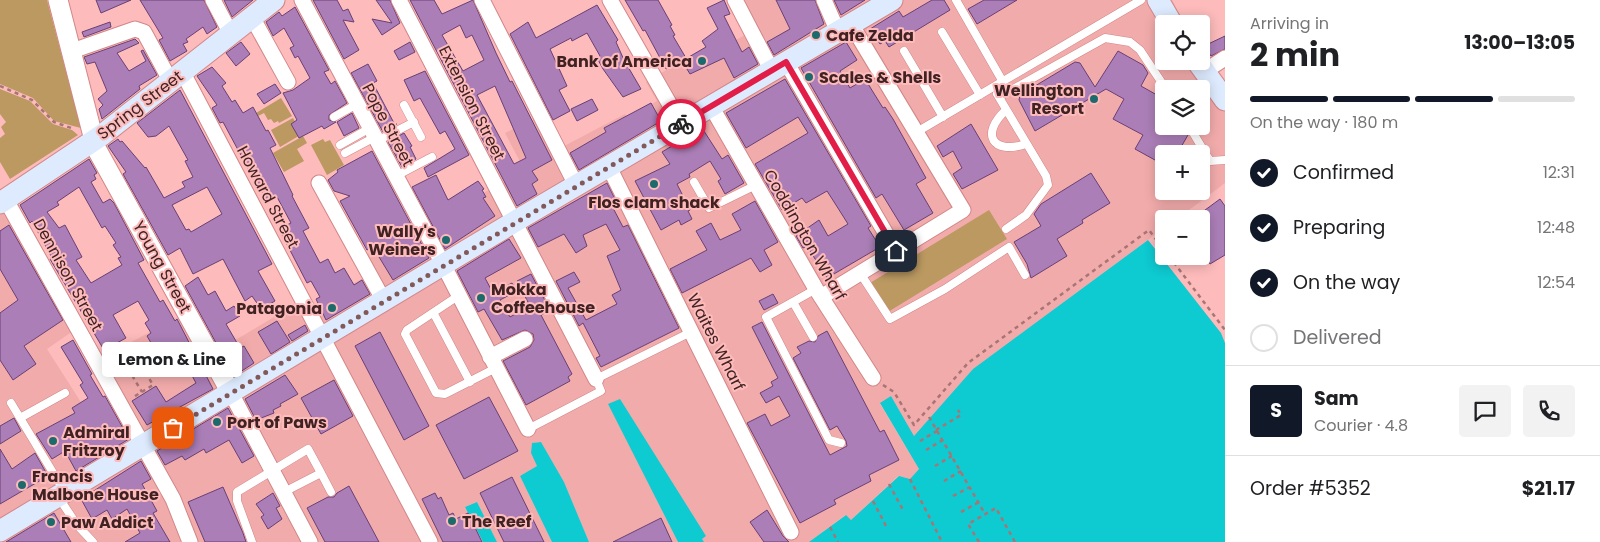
<!DOCTYPE html>
<html lang="en">
<head>
<meta charset="utf-8">
<style>
	:root { --surface:#fff; --page:#f2f2f2; --text:#202124; --muted:#757577; --line:#e0e0e0; --accent:#111827 }
	body { margin:0; font-family:Poppins,sans-serif; background:var(--page); color:var(--text); height:100vh; display:flex; flex-direction:column; font-size:19px; white-space:nowrap }
	* { box-sizing:border-box; margin:0 }
	p { font-size:16px; color:var(--muted) }
	.icon { flex:none; width:28px; height:28px; fill:none; stroke:currentColor; stroke-width:2; stroke-linecap:round; stroke-linejoin:round }
	.map { position:relative; flex:1; overflow:hidden }
	.panel { display:flex; flex-direction:column; background:var(--surface); width:375px }
	.panel>* { flex:none }
	.buttons { position:absolute; left:1155px; top:15px; display:grid; gap:10px }
	.buttons a { display:grid; place-items:center; width:55px; height:55px; border-radius:5px; background:var(--surface); box-shadow:0 2px 12px #0003; font-size:25px }
	.pin { position:absolute; display:grid; place-items:center; width:42px; height:42px; color:#fff; margin:-21px; border-radius:10px; box-shadow:0 2px 8px #0006 }
	.courier { position:absolute; display:grid; place-items:center; width:50px; height:50px; margin:-25px; border:4px solid #e11d48; border-radius:50%; background:#fff; color:#222; box-shadow:0 1px 6px #0007 }
	.bubble { position:absolute; height:35px; border-radius:5px; background:var(--surface); box-shadow:0 2px 12px #0003; font-size:16px; font-weight:700; line-height:35px; text-align:center }
	.overview em { font-style:normal; font-weight:700 }
	.overview div { display:flex; flex-direction:column-reverse }
	.overview { display:flex; align-items:center; justify-content:space-between; height:85px; padding:0 25px }
	h1 { font-size:32px; font-weight:700; line-height:38px }
	.bar { display:grid; grid-template-columns:repeat(4,1fr); gap:8px 5px; align-content:center; height:60px; padding:0 25px }
	.bar i { height:6px; border-radius:4px; background:var(--line) }
	.bar .current { background:var(--accent) }
	.bar p { grid-column:span 4 }
	.line { display:flex; align-items:center; gap:12px; padding:0 25px; border-top:1px solid var(--line) }
	.line div { flex:1 }
	.round { display:grid; place-items:center; flex:none; width:52px; height:52px; border-radius:5px; background:var(--page) }
	ol { padding:0 25px; list-style:none }
	li { display:flex; align-items:center; gap:15px; height:55px }
	li p { margin-inline-start:auto }
	li .icon { padding:5px; border-radius:50%; background:var(--accent); color:#fff; stroke-width:4 }
	li:last-child { color:var(--muted) }
	li i { width:28px; height:28px; border:2px solid var(--line); border-radius:50% }
	main { display:flex; flex:1; min-height:0 }
	.map>svg:first-child { display:block }
	.built { fill:#f2abab; fill-rule:evenodd }
	.green { fill:#bb9961 }
	.water { fill:#0ecad1 }
	.building { fill:#ab7eb7; stroke:#694074; fill-rule:evenodd }
	.lines { fill:none; stroke-linecap:round; stroke-linejoin:round }
	.service-casing { stroke:#d38687; stroke-width:9 }
	.minor-casing { stroke:#d38687; stroke-width:17 }
	.tertiary-casing { stroke:#d38687; stroke-width:21 }
	.secondary-casing { stroke:#d38687; stroke-width:23 }
	.path { stroke:#a77575; stroke-width:2.5; stroke-dasharray:4 4; stroke-linecap:butt }
	.service { stroke:#fff; stroke-width:8 }
	.minor { stroke:#fff; stroke-width:15 }
	.tertiary { stroke:#fff; stroke-width:19 }
	.secondary { stroke:#deebfe; stroke-width:21 }
	.done { stroke:#835858; stroke-width:5; stroke-dasharray:0 9 }
	.route { stroke:#e11d48; stroke-width:6 }
	.poi-dot { fill:#1d6a6d; stroke:#fdbbbb; stroke-width:2 }
	.labels { text-anchor:middle; dominant-baseline:central; stroke-width:4; stroke-linejoin:round; paint-order:stroke }
	.poi-label { font-size:16px; font-weight:bold; fill:#412223; stroke:#fdbbbb; text-anchor:start }
	.street-label { font-size:16px; fill:#412223; stroke:#fdbbbb }
</style>
</head>
<body>
<main>
<div class="map">
<svg width="1225" height="542" viewBox="0 0 1225 542">
	<rect width="100%" height="100%" fill="#fdbbbb"/>
	<path class="built" d="M741,0H1172L1185,24H1164V61H1201V49L1225,83V183L1177,219H1164V228L973,369L914,436L891,396L880,404L919,469L910,479L898,476L851,520L845,515L809,542H704L702,539L706,536L609,405L678,542H589L564,482L541,442L532,443L531,453L537,466L520,476L552,542H497L477,502L465,507L483,542H0V209L4,207L73,331L47,349L84,407L71,415L83,433L118,411L92,363L178,317L202,360L294,305L299,314L363,278L354,261L525,171L505,133L534,119L551,153L625,114L628,118L657,101L646,82L715,41L719,49L745,35ZM1164,89H1201V126H1164ZM1164,154H1201V191H1164Z"/>
	<path class="green" d="M0,0H47L81,128L54,121L33,98L0,84Z
		M0,89L30,101L53,124L72,130L78,135L10,179L0,162V138L5,134L1,127L6,122L0,114Z
		M281,98L292,116L279,123L278,121L274,123L271,119L268,120L264,113L258,116L256,113Z
		M293,118L302,134L280,147L271,130Z
		M303,136L307,143L297,149L304,161L284,172L273,153Z
		M323,139L325,142L330,140L344,165L327,175L311,145Z
		M989,210L1007,239L888,312L870,283Z"/>
	<path class="water" d="M1148,240L1221,333L1225,343V542H809L846,515L851,520L899,476L910,479L919,469L880,403L891,396L914,436L973,369Z
		M620,399L706,536L702,539L704,542H678L608,404Z
		M541,442L564,482L589,542H552L520,476L537,466L531,453L532,443Z
		M477,502L497,542H483L465,507Z"/>
	<path class="building" d="M96,0H131L101,13Z
		M140,0H204L217,27L207,34L203,27L186,39L188,42L183,44L187,51L170,61L159,40L163,38Z
		M224,0H253L232,17Z
		M313,0H337L343,11L348,9L354,22L343,20L359,50L344,59Z
		M376,0H390L400,23L382,35L372,19L392,23Z
		M410,0H434L442,14L473,0L496,53L510,82L512,81L552,160L532,171L538,180L532,184L537,194L517,206ZM460,25L466,38L472,35L484,60L463,71L442,35ZM495,86L526,158L514,164L477,95Z
		M625,0H658L672,25L670,26L675,35L673,36L686,58L666,69L645,30L643,31Z
		M724,0L730,14L724,16L742,52L749,47L758,64L734,78L724,58L690,74L682,61L706,47L702,41L718,29L707,8Z
		M776,0H815L824,24L774,55L767,42L790,29Z
		M834,0H865L841,15Z
		M932,0H944L950,10L889,47L885,41L880,44L870,29L899,11L903,17Z
		M984,0H1017L977,24L968,9Z
		M597,5L618,40L616,42L624,60L641,89L623,97L603,69L597,58L600,56L587,33L572,41L571,38L550,49L567,86L559,90L570,111L553,120L510,34L528,22L536,38Z
		M295,7L329,70L324,72L331,84L335,81L347,103L329,115V120L336,122L324,129L322,126L299,138L291,124L297,120L283,93L293,90L310,78L298,56L295,58L290,48L294,46L284,28L273,36L266,22L279,12L282,16Z
		M110,22L111,27L84,37L82,32Z
		M1225,36V49L1211,56L1204,46Z
		M135,39L139,43L117,53L129,71L146,61L141,51L143,50L157,75L139,86L140,89L102,119L99,109L103,105L98,99L107,91L95,62L87,64L84,57Z
		M241,42L250,54L236,66L226,53Z
		M410,42L415,52L399,60L394,51Z
		M846,42L857,60L840,71L850,88L865,79L883,108L885,107L893,119L926,178L916,184L933,213L904,230L882,194L876,198L801,68Z
		M1118,51L1143,65L1148,73L1141,86L1164,99V111L1160,118L1164,120V126H1175L1188,135L1177,154H1164V165L1135,149L1143,135L1113,119L1124,99L1106,89L1035,131L1019,100L1020,95L1075,62L1080,63L1095,87Z
		M368,64L377,81L373,83L395,125L397,124L383,132L351,73Z
		M212,67L226,83L222,86L232,102L235,100L243,113L253,107L266,131L268,130L276,145L270,148L293,195L292,196L309,228L303,231L320,263L328,259L335,273L344,268L354,285L362,280L370,294L326,320L316,299L320,297L311,281L307,283L279,229L291,223L277,197L269,202L258,187L223,122L220,123L212,108L217,105L197,76Z
		M425,71L469,155L428,177L424,168L455,149L445,131L440,134L420,98L414,101L404,80Z
		M785,79L871,226L868,228L880,247L827,278L807,246L803,248L796,236L819,220L828,236L848,224L836,205L827,191L806,203L802,198L782,210L755,164L808,133L798,117L746,148L726,113Z
		M275,84L281,93L264,104L257,94Z
		M180,90L272,264L258,271L275,301L261,309L252,296L245,301L223,259L193,274L180,248L168,255L123,174L126,172L108,146L118,139L120,142L122,141L145,168L146,167L164,198L185,187L182,182L193,177L185,161L188,160L169,126L156,136L148,137L137,123ZM207,187L222,214L191,232L189,229L186,230L172,205Z
		M592,99L598,110L577,121L571,109Z
		M651,103L661,121L579,170L570,153L606,132L604,128Z
		M352,113L359,128L344,136L337,122Z
		M971,124L998,170L962,189L953,174L962,168L953,151L943,157L937,146Z
		M702,128L722,159L728,155L744,183L725,194L718,181L721,179L710,161L689,174L690,177L677,184L690,210L688,211L692,219L681,225L679,220L661,230L635,181L670,164L662,152Z
		M404,133L412,146L410,147L416,159L402,167L388,142Z
		M372,151L429,258L393,280L373,247L367,250L340,201L350,196L334,191L328,180L338,172L337,170Z
		M89,159L97,173L94,175L96,179L91,182L103,203L110,199L114,203L144,260L138,263L160,302L163,300L175,321L177,319L213,389L147,425L132,401L156,386L166,402L196,383L178,350L161,360L147,336L151,333L145,323L149,320L138,301L113,315L126,338L104,350L50,259L52,258L32,221L30,223L20,205ZM79,187L102,228L105,226L116,243L113,245L121,257L118,258L122,265L91,283L76,260L82,257L65,225L59,228L47,212L59,205L57,202Z
		M1091,173L1110,203L1082,220L1083,223L1057,239L1067,256L1031,278L1027,264L1014,242L1041,226L1034,214L1041,204Z
		M436,175L448,200L478,181L484,189L482,190L486,197L483,198L495,216L445,249L412,187Z
		M607,183L618,205L613,208L623,227L628,225L679,328L601,367L596,358L600,356L583,323L579,326L556,281L574,272L580,282L568,288L586,320L617,304L612,295L621,290L607,256L620,250L606,224L583,235L587,246L576,253L564,234L538,247L528,228Z
		M1220,199L1225,206V255L1210,264L1202,253L1209,249L1201,239V213Z
		M755,201L778,242L764,250L772,265L760,272L751,258L682,293L670,269L707,250L696,231L711,223L720,240L741,230L732,214Z
		M9,225L63,320L24,346L36,364L13,380L0,360V313L18,300L0,269V231Z
		M509,239L521,258L485,278L493,293L512,283L517,291L500,300L510,317L530,306L517,281L531,274L550,310L541,315L572,374L568,377L570,381L526,405L503,361L530,347L534,340L533,334L525,330L502,340L484,309L478,312L457,271Z
		M198,277L208,295L215,291L226,311L234,306L240,316L226,324L240,348L244,346L254,363L234,376L185,286Z
		M773,294L778,303L764,310L759,301Z
		M277,321L290,342L271,354L258,332Z
		M762,322L830,455L847,446L846,441L837,426L830,430L793,358L801,353L797,347L809,341L815,342L818,336L827,331L880,432L884,430L899,460L869,475L871,481L834,500L836,504L800,523L747,423L765,414L771,426L790,416L779,396L766,403L760,393L773,386L771,382L778,378L752,327Z
		M305,325L308,331L292,341L288,335Z
		M380,332L429,426L404,440L355,346Z
		M73,340L92,374L90,375L103,397L105,396L129,439L76,471L65,451L52,459L36,434L75,413L72,408L88,398L80,385L83,383L61,347Z
		M285,375L298,394L280,404L281,406L273,410L274,413L256,420L245,399Z
		M334,380L353,416L321,434L301,398Z
		M489,397L518,451L464,479L436,425Z
		M228,408L254,456L242,463L229,440L206,453L204,449L185,460L182,456L165,465L157,451Z
		M14,418L21,431L0,444V426Z
		M0,449L12,469L35,453L48,476L0,504Z
		M141,461L151,479L142,484L157,511L153,513L170,542H125L140,533L127,509L112,519L107,510L92,519L81,499Z
		M512,477L544,542H504L480,493Z
		M349,486L379,542H325L307,508L328,497H334L337,493Z
		M223,487L243,533L246,542H205L188,502Z
		M273,493L280,506L276,508L282,519L268,529L261,517L264,515L256,504Z
		M435,493L438,499L441,497L449,515L453,513L456,519L468,513L482,542H443L422,499Z
		M767,510L783,536L789,542H764L750,522Z
		M54,513L71,542H6Z
		M661,518L672,542H613Z"/>
	<g class="lines">
		<defs>
			<path id="service" d="M956,0L1003,82
				M942,32L980,95
				M904,51L943,117
				M997,94L1046,176L1048,185L1026,215L1006,229
				M999,97L1105,38L1130,42L1140,50L1166,89
				M404,105L421,137
				M1006,110C980,134 992,155 1026,144
				M334,117L357,104
				M1189,126L1210,161L1225,160
				M915,133L1141,0
				M377,141L414,122
				M340,145L370,128
				M345,153L375,137
				M396,176L432,157
				M694,182L709,208L756,185
				M860,273L890,319L945,289L1009,247L1025,275
				M816,289L766,317L829,440L841,443
				M458,296L407,330L405,334L436,393L445,394L496,368
				M793,302L813,337
				M434,314L470,382
				M11,403L64,491
				M20,418L65,393
				M528,429L601,391L596,379L691,332
				M321,473L331,492
				M59,498L77,525L93,542
				M252,542L237,501V492L308,449L321,473L284,492"/>
			<path id="minor" d="M213,0L231,34
				M302,0L444,266L528,429
				M399,0L596,379
				M482,0L576,185
				M610,0L681,124
				M735,0L772,71
				M824,0L838,32
				M252,17L288,82
				M72,51L135,29L144,32L171,82
				M786,62L896,251
				M1205,71L1225,58
				M183,73L430,542
				M711,106L816,289L873,378
				M609,167L791,532
				M319,183L384,301
				M6,200L173,499L190,542
				M821,297L963,210L851,24
				M490,357L525,339
				M231,393L310,542"/>
			<path id="tertiary" d="M58,0L96,148L231,393"/>
			<path id="secondary" d="M1158,0L1172,24
				M1197,61L1225,100
				M0,203L102,135L274,0
				M0,531L514,222L892,0"/>
		</defs>
		<use href="#service" class="service-casing"/>
		<use href="#minor" class="minor-casing"/>
		<use href="#tertiary" class="tertiary-casing"/>
		<use href="#secondary" class="secondary-casing"/>
		<path class="path" d="M0,86L32,100L54,122L74,129
			M1169,256L1225,330
			M124,362L142,392
			M118,373L121,364L132,360L141,365L153,385L132,398
			M883,385L894,392L914,425L968,363L1149,230L1164,250
			M929,417L985,514
			M936,430L961,415L958,410
			M920,441L937,431
			M926,450L943,440
			M935,466L952,456
			M910,479L942,542
			M944,481L961,471
			M889,484L903,510
			M953,496L970,487
			M873,501L886,526
			M961,512L979,502
			M830,527L838,542
			M979,542L968,524L996,508L1015,542"/>
		<use href="#service" class="service"/>
		<use href="#minor" class="minor"/>
		<use href="#tertiary" class="tertiary"/>
		<use href="#secondary" class="secondary"/>
	</g>
	<g class="lines">
		<path class="done" d="M173,428L681,124"/>
		<path class="route" d="M681,124L786,62L896,251"/>
	</g>
	<g class="poi-dot">
		<circle cx="816" cy="35" r="5"/>
		<circle cx="702" cy="61" r="5"/>
		<circle cx="809" cy="77" r="5"/>
		<circle cx="1094" cy="99" r="5"/>
		<circle cx="654" cy="184" r="5"/>
		<circle cx="446" cy="240" r="5"/>
		<circle cx="481" cy="298" r="5"/>
		<circle cx="332" cy="308" r="5"/>
		<circle cx="217" cy="422" r="5"/>
		<circle cx="53" cy="441" r="5"/>
		<circle cx="22" cy="485" r="5"/>
		<circle cx="452" cy="521" r="5"/>
		<circle cx="51" cy="522" r="5"/>
	</g>
	<g class="labels">
		<g class="poi-label">
			<text x="826" y="35">Cafe Zelda</text>
			<text x="692" y="61" text-anchor="end">Bank of America</text>
			<text x="819" y="77">Scales &amp; Shells</text>
			<text x="1084" y="90" text-anchor="end">Wellington<tspan x="1084" dy="18">Resort</tspan></text>
			<text x="654" y="202" text-anchor="middle">Flos clam shack</text>
			<text x="436" y="231" text-anchor="end">Wally's<tspan x="436" dy="18">Weiners</tspan></text>
			<text x="491" y="289">Mokka<tspan x="491" dy="18">Coffeehouse</tspan></text>
			<text x="322" y="308" text-anchor="end">Patagonia</text>
			<text x="227" y="422">Port of Paws</text>
			<text x="63" y="432">Admiral<tspan x="63" dy="18">Fritzroy</tspan></text>
			<text x="32" y="476">Francis<tspan x="32" dy="18">Malbone House</tspan></text>
			<text x="462" y="521">The Reef</text>
			<text x="61" y="522">Paw Addict</text>
		</g>
		<g class="street-label">
			<text transform="translate(472 103) rotate(63)">Extension Street</text>
			<text transform="translate(140 105) rotate(-37)">Spring Street</text>
			<text transform="translate(388 125) rotate(62)">Pope Street</text>
			<text transform="translate(268 197) rotate(62)">Howard Street</text>
			<text transform="translate(805 235) rotate(60)">Coddington Wharf</text>
			<text transform="translate(162 267) rotate(61)">Young Street</text>
			<text transform="translate(68 275) rotate(61)">Dennison Street</text>
			<text transform="translate(716 342) rotate(63)">Waites Wharf</text>
		</g>
	</g>
</svg>
<div class="buttons">
<a><svg class="icon" aria-label="locate" viewBox="0 0 24 24"><circle cx="12" cy="12" r="6"/><path d="M12 2v4M12 18v4M2 12h4M18 12h4"/></svg></a>
<a><svg class="icon" aria-label="layers" viewBox="0 0 24 24"><path d="M12 4l9 5-9 5-9-5zM3 14l9 5 9-5"/></svg></a>
<a>+</a>
<a>−</a>
</div>
<div class="pin" style="left:173px;top:428px;background:#ea580c"><svg class="icon" aria-label="bag" viewBox="0 0 24 24"><path d="M5 8h14l-1 12H6zM9 8a3 3 0 0 1 6 0"/></svg></div>
<div class="pin" style="left:896px;top:251px;background:#1f2937"><svg class="icon" aria-label="home" viewBox="0 0 24 24"><path d="M3 11l9-7 9 7M6 9v11h12V9"/></svg></div>
<div class="courier" style="left:681px;top:124px"><svg class="icon" aria-label="bike" viewBox="0 0 24 24"><circle cx="6" cy="16" r="4"/><circle cx="18" cy="16" r="4"/><path d="M6 16l4-8h5l3 8M10 8l3 8H6M13 5h3"/></svg></div>
<div class="bubble" style="left:102px;top:342px;width:140px">Lemon &amp; Line</div>
</div>
<section class="panel">
<div class="overview"><div><h1>2 min</h1><p>Arriving in</p></div><em>13:00–13:05</em></div>
<div class="bar"><i class="current"></i><i class="current"></i><i class="current"></i><i></i><p>On the way · 180 m</p></div>
<ol>
<li><svg class="icon" aria-label="check" viewBox="0 0 24 24"><path d="M5 12l5 5 9-10"/></svg>Confirmed<p>12:31</p></li>
<li><svg class="icon" aria-label="check" viewBox="0 0 24 24"><path d="M5 12l5 5 9-10"/></svg>Preparing<p>12:48</p></li>
<li><svg class="icon" aria-label="check" viewBox="0 0 24 24"><path d="M5 12l5 5 9-10"/></svg>On the way<p>12:54</p></li>
<li><i></i>Delivered</li>
</ol>
<div class="line" style="height:90px"><b class="round" style="background:var(--accent);color:#fff">S</b><div><b>Sam</b><p>Courier · 4.8</p></div><a class="round"><svg class="icon" aria-label="chat" viewBox="0 0 24 24"><path d="M4 5h16v11H9l-5 4z"/></svg></a><a class="round"><svg class="icon" aria-label="phone" viewBox="0 0 24 24"><path d="M5 4h4l2 5-3 2q2 4 5 5l2-3 5 2v4C11 20 4 13 5 4z"/></svg></a></div>
<div class="line" style="height:65px"><div>Order #5352</div><b>$21.17</b></div>
</section>
</main>
</body>
</html>
